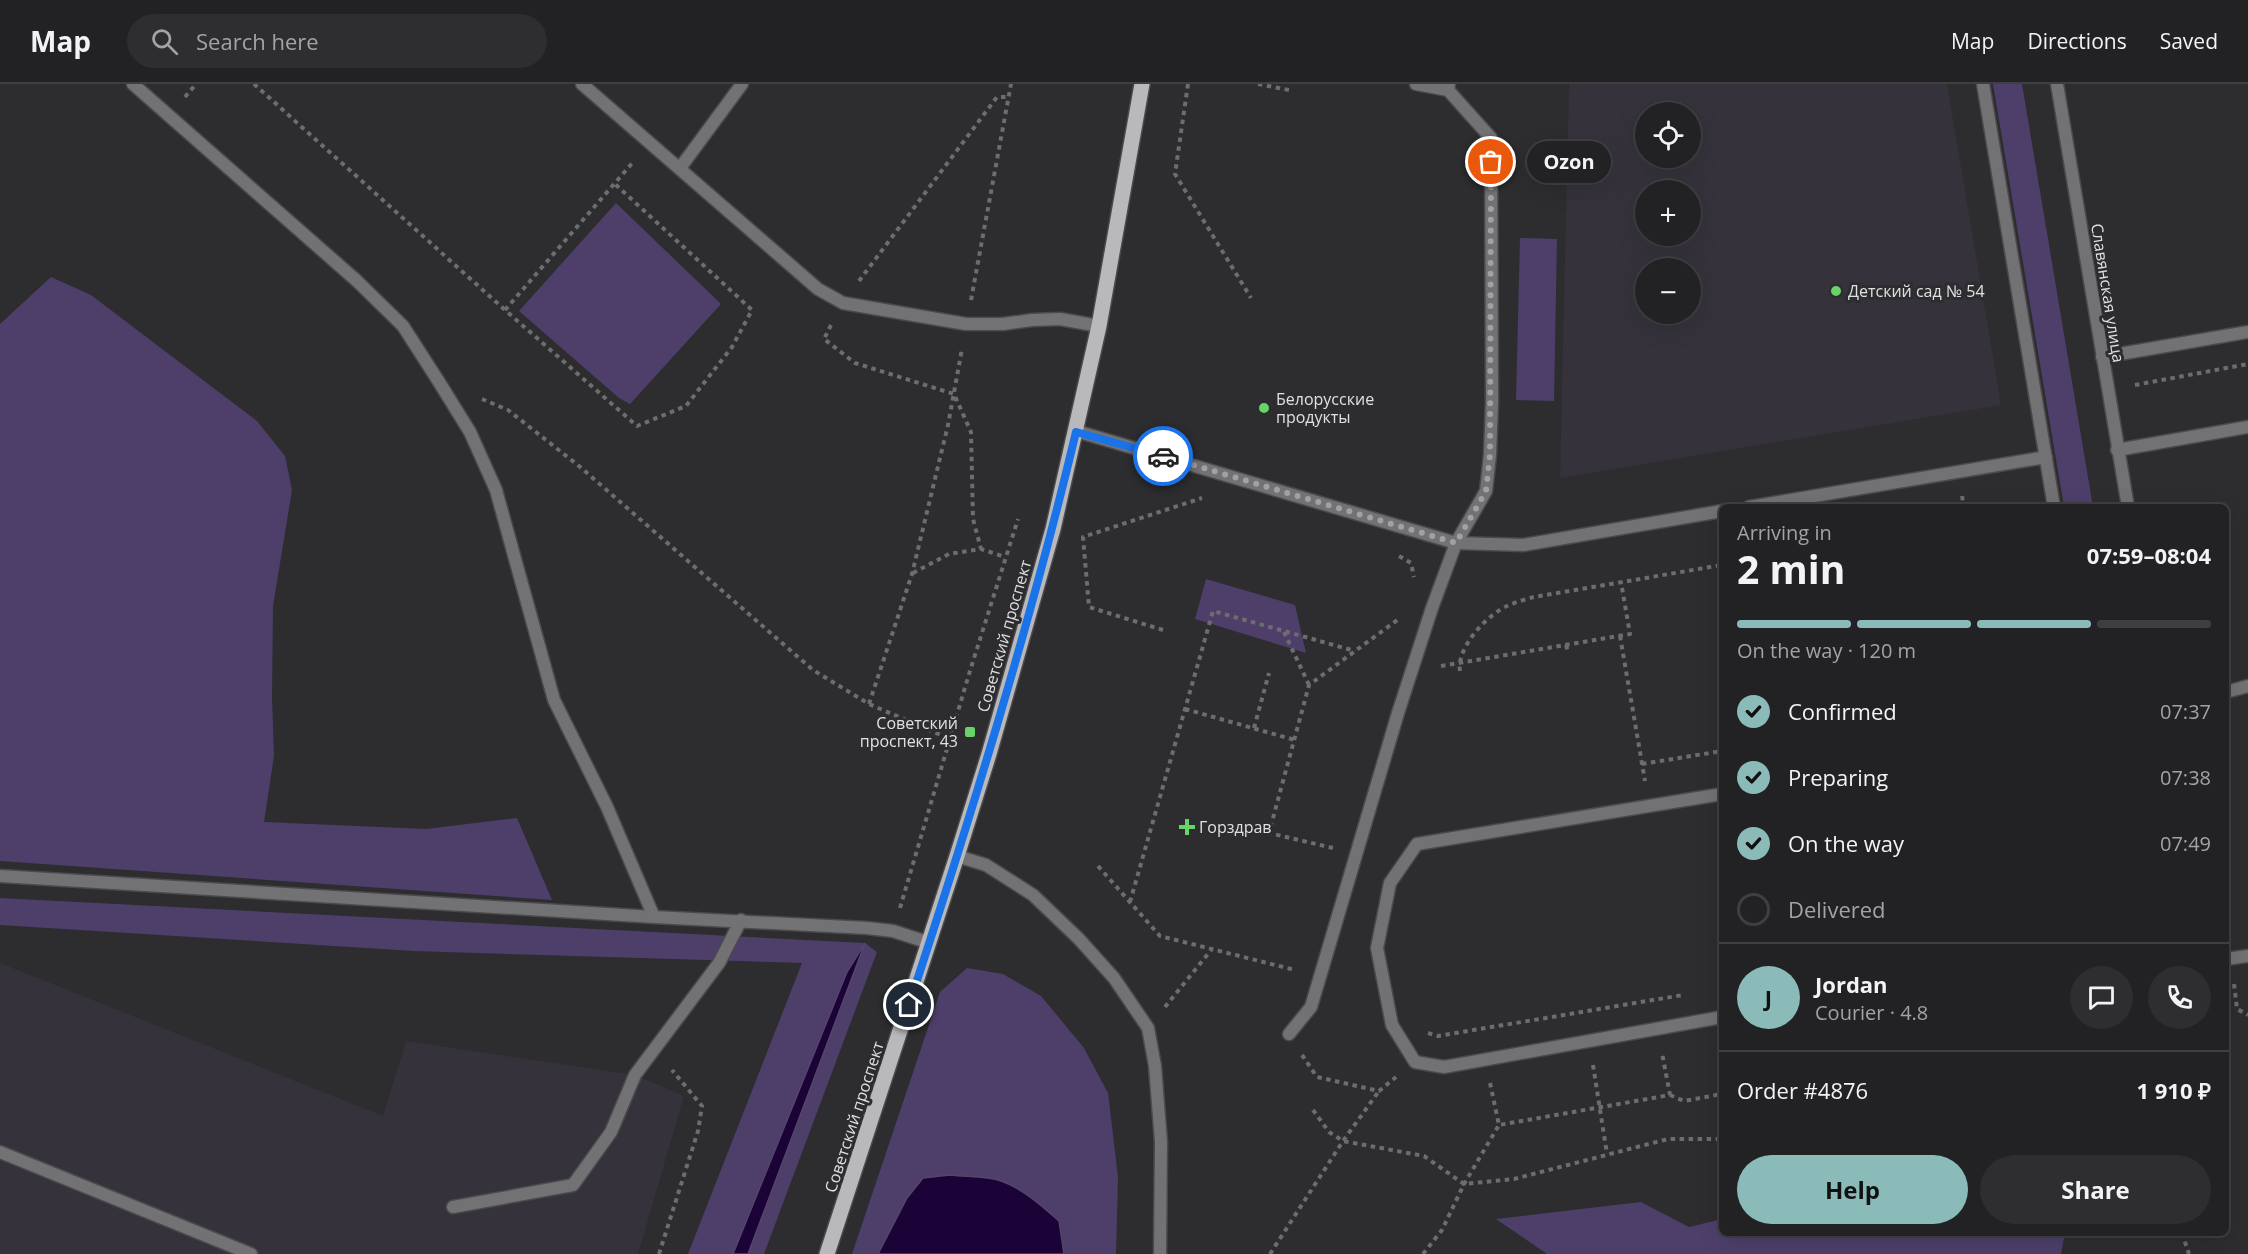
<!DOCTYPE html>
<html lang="en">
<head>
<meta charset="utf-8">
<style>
	:root { --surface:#222123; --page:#2e2e30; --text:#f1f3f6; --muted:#a2a3a6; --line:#3f3e41; --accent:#8bbbb9 }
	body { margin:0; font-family:"Open Sans",sans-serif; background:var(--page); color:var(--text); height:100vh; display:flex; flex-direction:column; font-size:22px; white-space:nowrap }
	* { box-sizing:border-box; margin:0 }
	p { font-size:20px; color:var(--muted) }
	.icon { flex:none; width:33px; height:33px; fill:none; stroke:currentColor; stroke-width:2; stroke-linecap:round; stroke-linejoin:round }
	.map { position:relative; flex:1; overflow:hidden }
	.panel { position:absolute; left:1719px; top:420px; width:510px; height:732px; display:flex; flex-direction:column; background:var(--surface); border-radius:9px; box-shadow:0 6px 24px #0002,0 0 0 2px var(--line) }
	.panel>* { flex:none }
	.tools { position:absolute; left:1635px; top:18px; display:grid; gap:12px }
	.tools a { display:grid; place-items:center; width:66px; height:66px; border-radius:50%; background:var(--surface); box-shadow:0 6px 24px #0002,0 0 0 2px var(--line); font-size:30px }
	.pin { position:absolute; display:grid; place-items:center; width:51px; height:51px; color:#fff; margin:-26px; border:3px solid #fff; border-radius:50%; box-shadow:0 2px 6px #0007 }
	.courier { position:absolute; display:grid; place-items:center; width:60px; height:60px; margin:-30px; border:4px solid #1a73e8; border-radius:50%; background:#fff; color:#222; box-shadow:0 2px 8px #0007 }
	.bubble { position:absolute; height:42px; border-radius:21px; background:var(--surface); box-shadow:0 6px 24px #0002,0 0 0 2px var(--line); font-size:20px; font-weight:700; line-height:42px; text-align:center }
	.head em { font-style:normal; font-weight:700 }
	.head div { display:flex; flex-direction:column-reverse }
	.head { display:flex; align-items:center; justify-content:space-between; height:102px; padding:0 18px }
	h1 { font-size:39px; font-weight:700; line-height:45px }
	.bar { display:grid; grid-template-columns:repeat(4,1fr); gap:9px 6px; align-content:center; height:72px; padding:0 18px }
	.bar i { height:8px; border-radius:4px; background:var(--line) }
	.bar .on { background:var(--accent) }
	.bar p { grid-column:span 4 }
	.line { display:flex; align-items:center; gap:15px; padding:0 18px; border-top:2px solid var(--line) }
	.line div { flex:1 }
	.round { display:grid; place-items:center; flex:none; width:63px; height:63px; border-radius:32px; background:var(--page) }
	ol { padding:0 18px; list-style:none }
	li { display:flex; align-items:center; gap:18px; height:66px }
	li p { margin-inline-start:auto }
	li .icon { padding:6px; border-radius:50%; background:var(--accent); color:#111; stroke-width:4 }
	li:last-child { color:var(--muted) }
	li i { width:33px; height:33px; border:3px solid var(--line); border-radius:50% }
	.button { display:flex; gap:12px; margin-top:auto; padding:12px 18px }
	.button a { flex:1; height:69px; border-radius:36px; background:var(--accent); color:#111; font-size:24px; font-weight:700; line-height:69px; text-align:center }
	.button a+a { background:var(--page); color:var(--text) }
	header { display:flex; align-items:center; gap:36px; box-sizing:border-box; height:84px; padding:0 30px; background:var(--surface); border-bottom:2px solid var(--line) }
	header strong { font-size:28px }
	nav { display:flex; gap:33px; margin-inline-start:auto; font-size:21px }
	.search { width:420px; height:54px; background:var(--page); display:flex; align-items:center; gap:15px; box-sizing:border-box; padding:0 21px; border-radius:33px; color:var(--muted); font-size:22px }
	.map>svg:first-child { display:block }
	.built { fill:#35323b; fill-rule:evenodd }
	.green { fill:#4d3f6a }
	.water { fill:#1b0337; stroke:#56456a; stroke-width:1.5 }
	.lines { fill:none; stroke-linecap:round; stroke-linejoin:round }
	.service-casing { stroke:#4a494c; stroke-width:15 }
	.minor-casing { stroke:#4a494c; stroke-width:15 }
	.primary-casing { stroke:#4a494c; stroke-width:18 }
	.path { stroke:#6d6c6f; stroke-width:4; stroke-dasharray:4.5 4.5; stroke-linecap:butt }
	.service { stroke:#727274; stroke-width:12 }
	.minor { stroke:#727274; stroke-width:12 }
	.primary { stroke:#b9b8bb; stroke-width:15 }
	.done { stroke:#a1a1a3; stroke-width:6; stroke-dasharray:0 10.8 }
	.route { stroke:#1a73e8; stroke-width:8 }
	.poi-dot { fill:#66d466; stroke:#2d2c2f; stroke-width:2 }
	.labels { text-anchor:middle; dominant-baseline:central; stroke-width:6; stroke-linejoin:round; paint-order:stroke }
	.poi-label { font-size:16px; fill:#e0e0e2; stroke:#2d2c2f; text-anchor:start }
	.street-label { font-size:16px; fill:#e0e0e2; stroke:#2d2c2f }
</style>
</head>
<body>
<header>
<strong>Map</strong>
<div class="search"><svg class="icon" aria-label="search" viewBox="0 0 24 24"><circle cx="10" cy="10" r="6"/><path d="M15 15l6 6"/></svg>Search here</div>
<nav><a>Map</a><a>Directions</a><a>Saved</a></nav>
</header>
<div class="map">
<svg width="2248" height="1170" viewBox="0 0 2248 1170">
	<rect width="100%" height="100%" fill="#2d2c2f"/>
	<path class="built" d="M1569,0H1947L2001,321L1560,394ZM1646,28H1690V74H1646ZM1646,106H1690V152H1646ZM1646,184H1690V230H1646Z
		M0,879L383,1032L406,957L635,991L684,1012L638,1170H0Z"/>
	<path class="green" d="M1993,0H2022L2093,423H2064Z
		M616,119L721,220L630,320L619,314L519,227Z
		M1520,154L1557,155L1554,317L1516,316Z
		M51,193L91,211L257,337L285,372L292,406L273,522L272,613L274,672L264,738L426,745L517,734L552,816L0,777V240Z
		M1206,495L1295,521L1306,569L1195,535Z
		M0,814L865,859L877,868L764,1170H748L863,862L847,888L733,1170H688L802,879L414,867L0,841Z
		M967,884L1003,890L1041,912L1084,964L1108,1009L1118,1093L1116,1170H852L940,908Z
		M1641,1118L1689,1143L1722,1135V1149H1894L1908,1154L1937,1149H2065L2061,1170H1547L1496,1135Z"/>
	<path class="water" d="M865,859L748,1170H733L847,888Z
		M950,1091C966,1093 986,1092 1001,1097C1022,1104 1042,1122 1059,1137L1064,1170H878L907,1114L923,1094Z"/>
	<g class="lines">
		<defs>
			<path id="service" d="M582,0L818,205L843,219L966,240H1003L1032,236L1060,235L1099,242
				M1416,0L1448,6
				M680,84L742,0
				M2102,273L2248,248
				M2117,366L2248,343
				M2226,608L2248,602
				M1722,710L1417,760L1390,799L1377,864L1392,941L1415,978L1444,983L1722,933
				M0,792L654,833
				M2226,875L2248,872
				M1289,950L1311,923L1398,629L1432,524L1456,459L1486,407L1490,371L1492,318L1491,54L1448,6L1449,0
				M0,1068L251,1170
				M453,1123L573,1101L611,1048L635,991L719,879L741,836"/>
			<path id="minor" d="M133,0L357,197L403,242L439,298L470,348L496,406L554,616L607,723L654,833L867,844L893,847L930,859
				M1983,0L2054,423
				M2057,0L2128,423
				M1076,347L1456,459L1523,461L1722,427
				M1749,423L2046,373
				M957,772L986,781L1033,811L1079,855L1114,894L1148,944L1155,982L1161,1058L1160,1170"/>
			<path id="primary" d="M827,1170L957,772L989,670L1053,445L1099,242L1142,0"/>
		</defs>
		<use href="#service" class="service-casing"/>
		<use href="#minor" class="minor-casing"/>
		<use href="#primary" class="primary-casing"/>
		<path class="path" d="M254,0L505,226L637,342L686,322L732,263L752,226L615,100
			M1188,0L1175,90L1251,214
			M1258,0L1289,6
			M185,13L196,0
			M859,197L997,13H1009
			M971,216L1011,0
			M505,226L634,77
			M831,241L824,255L855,279L954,310L971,348L973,435L981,465
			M2135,301L2248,280
			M482,315L508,326L579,382L813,586L869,620L950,655
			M1962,412L1964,423
			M1399,472L1411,479L1414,493
			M913,489L949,470L981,465L1005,473
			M1163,546L1089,523L1083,453L1202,414
			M1284,548L1309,601
			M1620,552L1645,697
			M1566,561L1568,568
			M1441,582L1630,550L1621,498
			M1460,587C1456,564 1487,531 1507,522C1516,518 1526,515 1534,513L1722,481
			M869,620L912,490L948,341L962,265
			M1185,625L1295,656
			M1254,644L1269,589
			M1642,680L1722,667
			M1333,764L1269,749L1309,601L1400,534
			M1098,782L1160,852L1295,886
			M1130,818L1213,527L1355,567
			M900,824L969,590L1018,435
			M2234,900L2237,925L2248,931
			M1165,923L1212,865
			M1428,949L1438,952L1683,911
			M1302,971L1317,993L1379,1007L1396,993
			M1593,981L1607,1070
			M1490,999L1499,1041L1670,1011L1662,969
			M1670,1011L1684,1017L1722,1010
			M1313,1026L1329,1048L1343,1057L1424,1072L1464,1100L1514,1095L1668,1055H1722
			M2182,1149L2189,1170
			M659,1170L698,1047L702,1022L672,986
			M1270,1170L1343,1057L1379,1007
			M1423,1170L1442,1146L1464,1100L1499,1041"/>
		<use href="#service" class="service"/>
		<use href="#minor" class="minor"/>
		<use href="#primary" class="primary"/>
	</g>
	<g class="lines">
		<path class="done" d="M1163,372L1456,459L1486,407L1490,371L1491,78"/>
		<path class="route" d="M909,921C971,732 1030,541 1076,348L1163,372"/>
	</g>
	<g class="poi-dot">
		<circle cx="1836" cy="207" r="6"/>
		<circle cx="1264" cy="324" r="6"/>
		<rect x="964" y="642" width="12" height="12" rx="3"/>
		<path d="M1184 734h6v6h6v6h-6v6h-6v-6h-6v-6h6z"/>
	</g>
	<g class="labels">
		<g class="poi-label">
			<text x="1848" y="207">Детский сад № 54</text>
			<text x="1276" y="315">Белорусские<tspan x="1276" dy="18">продукты</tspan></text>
			<text x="958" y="639" text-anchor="end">Советский<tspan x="958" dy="18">проспект, 43</tspan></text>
			<text x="1199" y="743">Горздрав</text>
		</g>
		<g class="street-label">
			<text transform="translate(2108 209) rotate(81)">Славянская улица</text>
			<text transform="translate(1004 552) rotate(-74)">Советский проспект</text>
			<text transform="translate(854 1033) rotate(-72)">Советский проспект</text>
		</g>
	</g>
</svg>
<div class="tools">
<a><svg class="icon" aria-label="locate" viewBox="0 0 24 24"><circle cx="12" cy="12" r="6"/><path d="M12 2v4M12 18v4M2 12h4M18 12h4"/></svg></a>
<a>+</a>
<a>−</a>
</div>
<div class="pin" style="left:1491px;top:78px;background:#ea580c"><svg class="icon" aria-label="bag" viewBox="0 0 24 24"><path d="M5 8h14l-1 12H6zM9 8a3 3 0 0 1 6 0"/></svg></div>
<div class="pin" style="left:909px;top:921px;background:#1f2937"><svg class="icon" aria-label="home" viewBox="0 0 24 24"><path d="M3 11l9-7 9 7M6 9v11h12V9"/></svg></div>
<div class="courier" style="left:1163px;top:372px"><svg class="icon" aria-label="car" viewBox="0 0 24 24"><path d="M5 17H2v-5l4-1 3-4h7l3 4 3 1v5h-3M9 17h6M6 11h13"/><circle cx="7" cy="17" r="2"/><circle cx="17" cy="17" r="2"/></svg></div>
<div class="bubble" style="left:1527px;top:57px;width:84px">Ozon</div>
<section class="panel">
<div class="head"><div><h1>2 min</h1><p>Arriving in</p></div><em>07:59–08:04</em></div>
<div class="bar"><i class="on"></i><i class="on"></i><i class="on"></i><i></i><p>On the way · 120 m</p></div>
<ol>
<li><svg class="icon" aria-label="check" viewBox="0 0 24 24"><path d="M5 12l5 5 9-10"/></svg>Confirmed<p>07:37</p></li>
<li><svg class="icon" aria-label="check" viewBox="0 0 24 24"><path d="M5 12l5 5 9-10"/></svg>Preparing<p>07:38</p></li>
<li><svg class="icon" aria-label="check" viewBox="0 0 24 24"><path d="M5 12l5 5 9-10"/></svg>On the way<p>07:49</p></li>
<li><i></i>Delivered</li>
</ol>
<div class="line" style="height:108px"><b class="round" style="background:var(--accent);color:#111">J</b><div><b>Jordan</b><p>Courier · 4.8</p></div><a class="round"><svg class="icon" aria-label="chat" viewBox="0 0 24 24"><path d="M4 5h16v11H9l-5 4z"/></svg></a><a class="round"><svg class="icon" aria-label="phone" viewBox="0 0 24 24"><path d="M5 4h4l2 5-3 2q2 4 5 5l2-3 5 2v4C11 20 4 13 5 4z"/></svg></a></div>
<div class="line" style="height:78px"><div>Order #4876</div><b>1 910 ₽</b></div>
<div class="button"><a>Help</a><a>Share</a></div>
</section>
</div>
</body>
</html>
